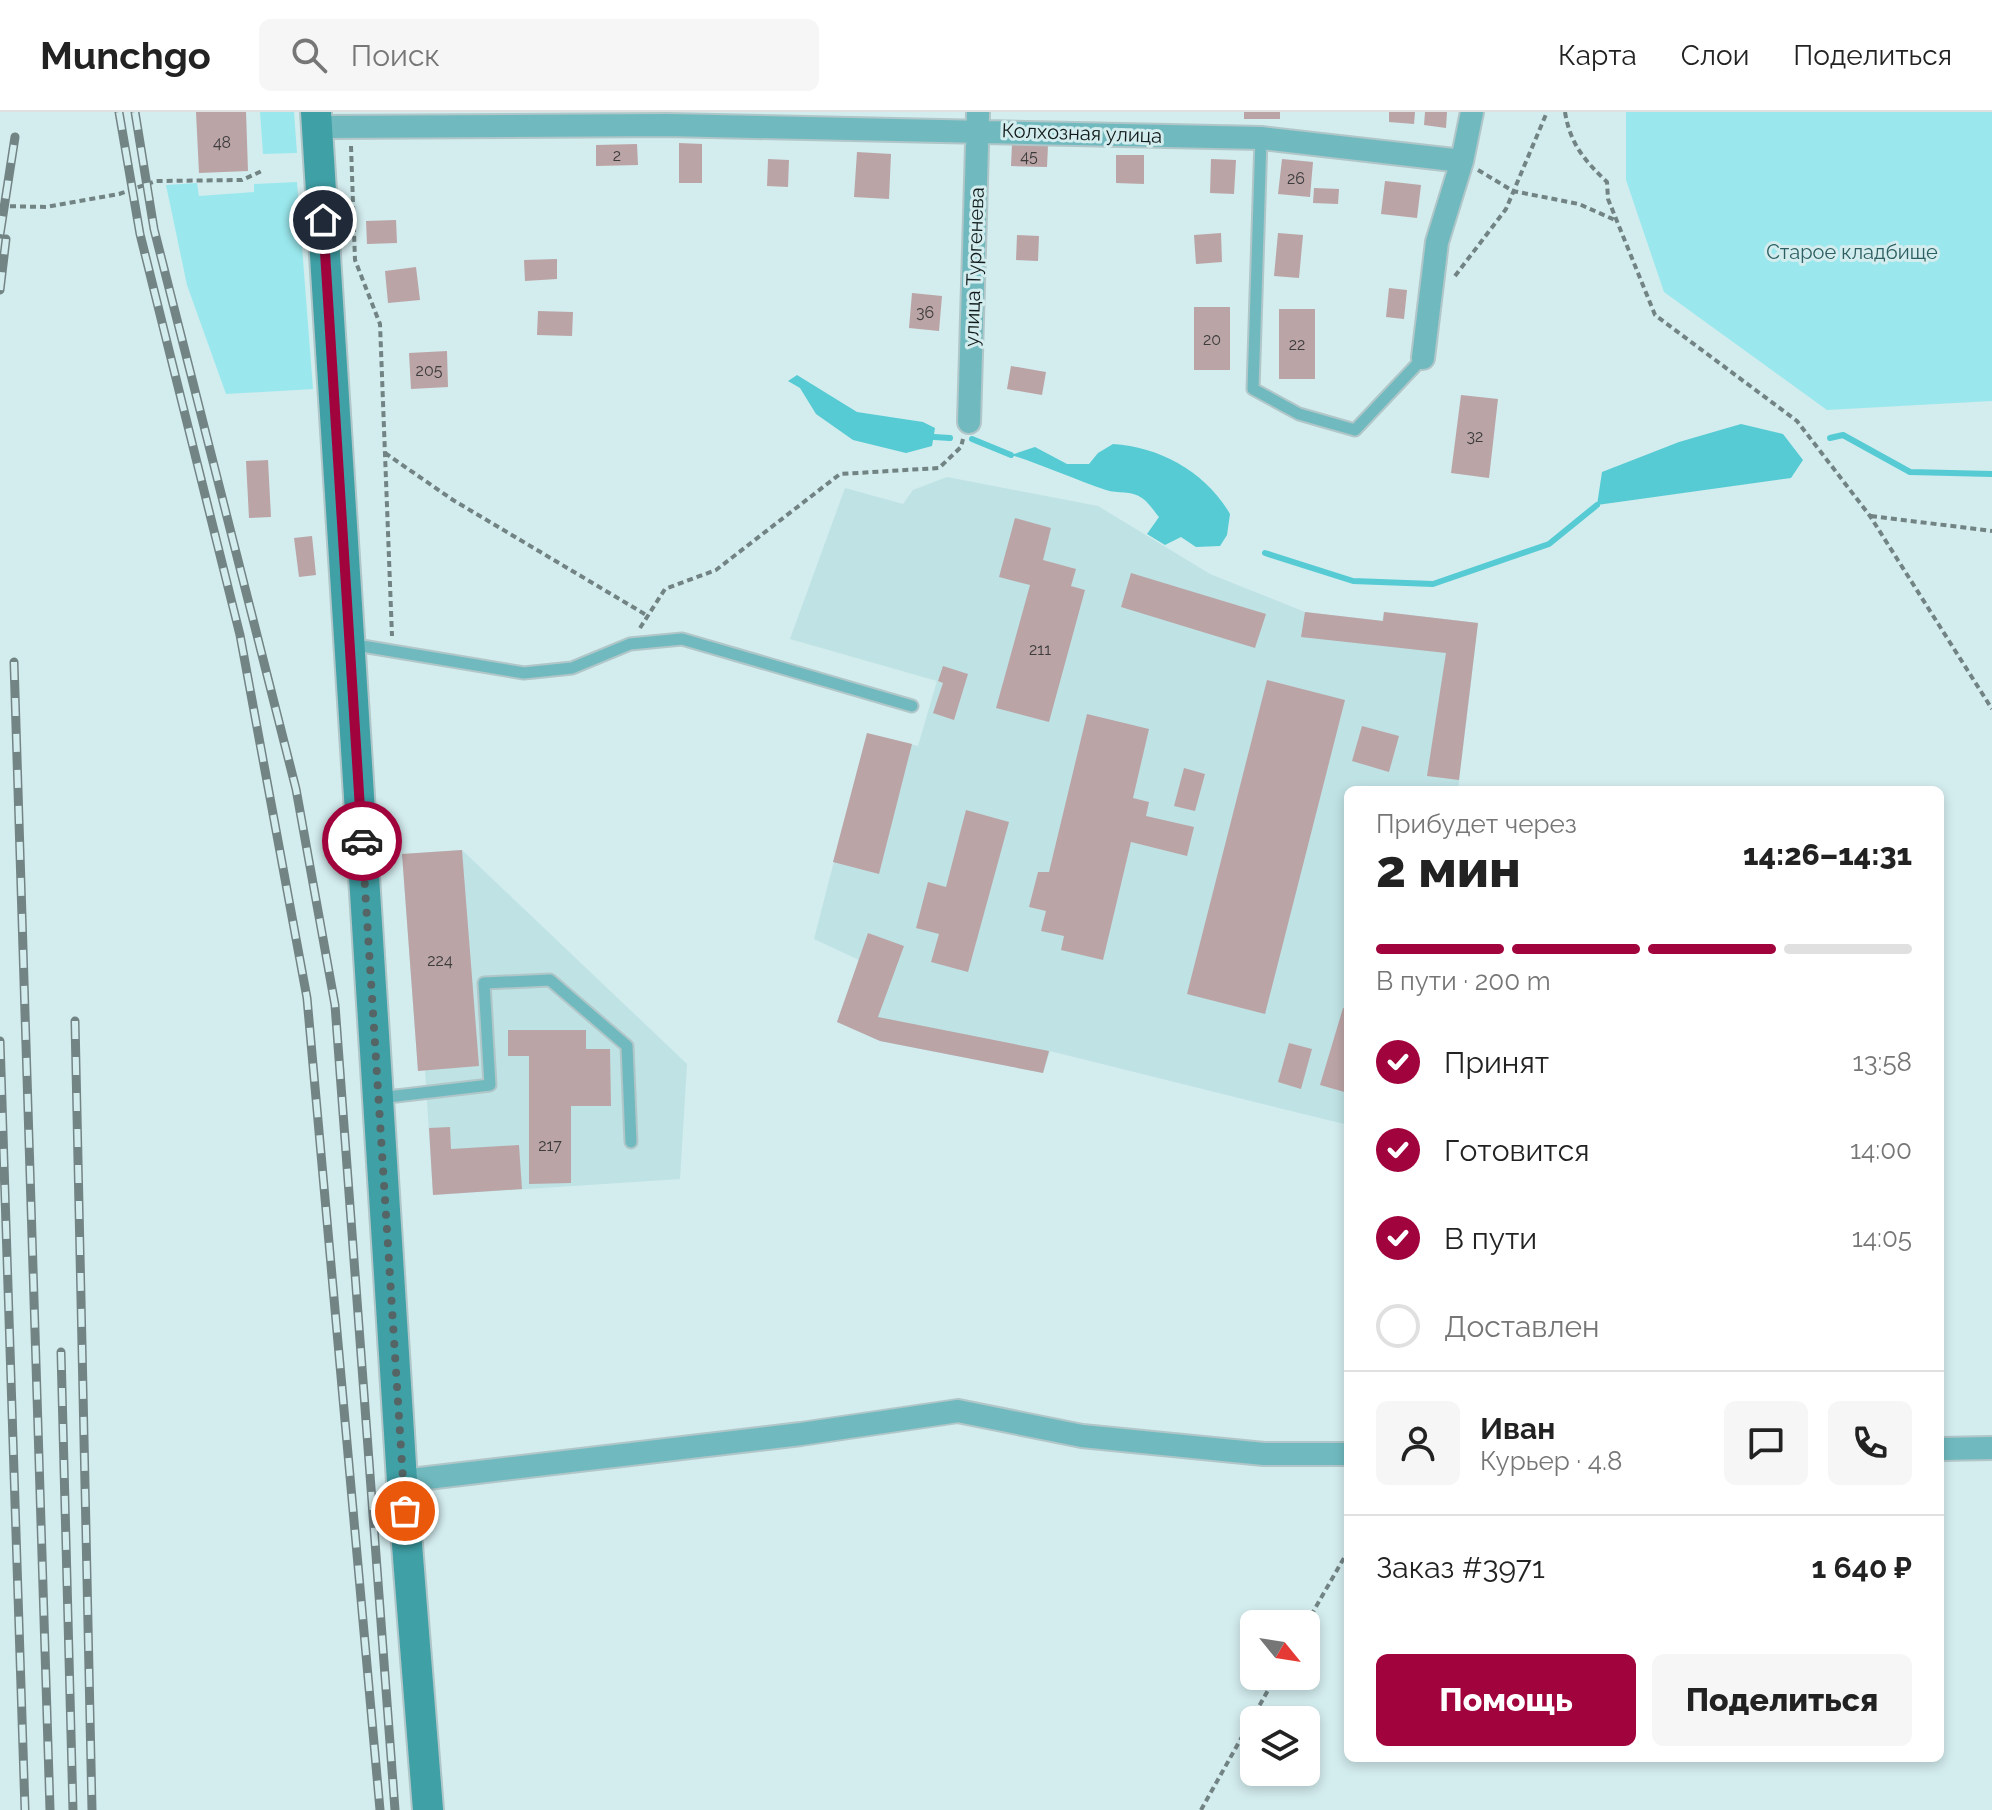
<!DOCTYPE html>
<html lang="ru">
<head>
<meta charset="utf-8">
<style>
	:root { --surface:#fff; --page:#f6f6f6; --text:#222; --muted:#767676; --line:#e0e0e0; --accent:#a1033d }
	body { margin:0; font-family:Raleway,sans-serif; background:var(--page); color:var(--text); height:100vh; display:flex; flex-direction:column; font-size:30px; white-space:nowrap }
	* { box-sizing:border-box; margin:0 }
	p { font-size:26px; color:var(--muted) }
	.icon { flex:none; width:44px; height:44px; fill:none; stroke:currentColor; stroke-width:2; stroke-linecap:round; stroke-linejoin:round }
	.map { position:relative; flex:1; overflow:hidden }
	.side { position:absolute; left:1344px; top:674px; width:600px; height:976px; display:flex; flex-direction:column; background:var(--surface); border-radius:12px; box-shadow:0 4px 12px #0003 }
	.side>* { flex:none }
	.needle { width:52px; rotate:120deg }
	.controls { position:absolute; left:1240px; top:1498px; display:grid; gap:16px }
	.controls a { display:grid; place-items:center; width:80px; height:80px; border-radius:12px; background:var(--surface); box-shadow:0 4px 12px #0003; font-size:40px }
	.pin { position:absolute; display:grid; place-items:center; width:68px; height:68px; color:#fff; margin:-34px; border:4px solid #fff; border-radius:50%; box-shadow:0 2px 8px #0007 }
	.courier { position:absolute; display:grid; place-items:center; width:80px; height:80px; margin:-40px; border:6px solid #a1033d; border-radius:50%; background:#fff; color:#222; box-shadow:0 2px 10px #0007 }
	.head em { font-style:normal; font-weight:800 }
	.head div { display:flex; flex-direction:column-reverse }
	.head { display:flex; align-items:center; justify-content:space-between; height:136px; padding:0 32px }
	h1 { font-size:52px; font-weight:800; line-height:60px }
	.bar { display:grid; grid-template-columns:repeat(4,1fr); gap:12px 8px; align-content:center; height:96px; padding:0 32px }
	.bar i { height:10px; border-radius:6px; background:var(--line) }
	.bar .active { background:var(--accent) }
	.bar p { grid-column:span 4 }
	.line { display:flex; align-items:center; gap:20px; padding:0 32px; border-top:2px solid var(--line) }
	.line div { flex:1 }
	.round { display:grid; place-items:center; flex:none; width:84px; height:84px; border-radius:12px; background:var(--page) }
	ol { padding:0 32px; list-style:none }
	li { display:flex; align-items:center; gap:24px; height:88px }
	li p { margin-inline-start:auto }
	li .icon { padding:8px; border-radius:50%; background:var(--accent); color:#fff; stroke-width:4 }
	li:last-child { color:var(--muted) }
	li i { width:44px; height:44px; border:4px solid var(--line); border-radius:50% }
	.action { display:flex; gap:16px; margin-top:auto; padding:16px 32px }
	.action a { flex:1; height:92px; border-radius:12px; background:var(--accent); color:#fff; font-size:32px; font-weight:800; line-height:92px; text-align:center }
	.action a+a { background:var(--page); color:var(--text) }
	header { display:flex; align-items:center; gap:48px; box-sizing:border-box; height:112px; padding:0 40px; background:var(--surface); border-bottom:2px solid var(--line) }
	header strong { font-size:38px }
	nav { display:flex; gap:44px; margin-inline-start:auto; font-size:28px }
	.search { width:560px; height:72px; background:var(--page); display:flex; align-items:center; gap:20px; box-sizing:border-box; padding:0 28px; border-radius:12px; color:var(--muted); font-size:30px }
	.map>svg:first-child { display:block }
	.built { fill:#bfe2e4 }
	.green { fill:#9ae8ed }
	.water { fill:#56cbd3 }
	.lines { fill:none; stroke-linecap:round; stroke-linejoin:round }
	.stream { stroke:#56cbd3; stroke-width:6 }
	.building { fill:#bba4a6 }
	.lane-casing { stroke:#b0c6c8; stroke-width:15 }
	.street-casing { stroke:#b0c6c8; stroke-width:26 }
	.secondary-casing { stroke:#b0c6c8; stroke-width:34 }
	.path { stroke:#728384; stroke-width:4; stroke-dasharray:6 4; stroke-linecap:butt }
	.lane { stroke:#70babf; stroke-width:11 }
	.street { stroke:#70babf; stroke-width:22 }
	.secondary { stroke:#3fa0a6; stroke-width:30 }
	.rail-casing { stroke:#738485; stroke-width:9 }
	.rail { stroke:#d3ecee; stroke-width:6; stroke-dasharray:18; stroke-linecap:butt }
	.done { stroke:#556464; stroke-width:8; stroke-dasharray:0 14.4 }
	.route { stroke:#a1033d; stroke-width:10 }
	.labels { text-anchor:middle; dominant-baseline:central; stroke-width:6; stroke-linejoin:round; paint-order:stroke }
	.number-label { font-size:16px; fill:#3c3c3d }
	.street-label { font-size:20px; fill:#111a1a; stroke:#d3ecee }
	.park-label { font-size:20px; fill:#2d5f62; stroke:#d3ecee }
</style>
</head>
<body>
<header>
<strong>Munchgo</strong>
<div class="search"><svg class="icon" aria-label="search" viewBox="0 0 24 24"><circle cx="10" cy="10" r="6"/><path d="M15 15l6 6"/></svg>Поиск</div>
<nav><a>Карта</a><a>Слои</a><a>Поделиться</a></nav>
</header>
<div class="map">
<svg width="1992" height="1698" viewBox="0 0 1992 1698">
	<rect width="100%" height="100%" fill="#d3ecee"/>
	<path class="built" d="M947,365L1098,394L1210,462L1305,500L1382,509L1384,500L1478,511L1458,678H1348V1013L1050,939L1043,961L880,929L837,910L859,848L814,827L867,621L918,634L937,569L790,527L845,376L903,392L913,378Z
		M462,738L687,952L680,1067L433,1083L425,958L418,959L402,742Z"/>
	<path class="green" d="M260,0H294L297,41L263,42Z
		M1626,0H1992V289L1827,298L1664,180L1626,68Z
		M297,70L313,277L226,282L187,173L166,73L197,71L199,84L254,80V72Z"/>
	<path class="water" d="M797,263L857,300L923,310L935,316L932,334L906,341L853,328L816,302L800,276L788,269Z
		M1741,312L1783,322L1803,348L1791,366L1597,393L1602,360L1679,330Z
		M1113,332C1160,335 1206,360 1230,402L1227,423L1220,434L1196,435L1181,425L1165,433L1147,422L1159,405C1154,399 1148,390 1142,386C1131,378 1118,382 1106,378C1073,367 1043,353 1011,343L1035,335L1067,352H1089L1098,341Z"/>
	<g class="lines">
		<path class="stream" d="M934,325L950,326
			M1830,326L1843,323L1910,360L1992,362
			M972,327L1011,343
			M1265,441L1353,469L1433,472L1549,432L1597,393"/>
	</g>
	<path class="building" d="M196,0H246L248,59L199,61Z
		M1244,0H1280V7H1244Z
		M1389,0H1415L1414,12L1389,10Z
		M1425,0H1447L1446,16L1424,13Z
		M679,31L702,32V71H679Z
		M637,32L638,53L596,54V33Z
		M1012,32L1048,33L1047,55L1011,54Z
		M857,40L891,42L889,87L854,85Z
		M1116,43H1144V72L1116,71Z
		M768,47L789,48L788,75L767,74Z
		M1211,47L1236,48L1234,82L1210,81Z
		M1282,47L1313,50L1310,85L1278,82Z
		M1385,69L1421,73L1417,106L1381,102Z
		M1314,76L1339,77L1338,92L1313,91Z
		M396,108L397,131L367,132L366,109Z
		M1221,121L1222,150L1196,152L1194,123Z
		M1278,121L1303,123L1299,166L1274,164Z
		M1017,123L1039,124L1038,149L1016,148Z
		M557,147V167L525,169L524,148Z
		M416,155L420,188L388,191L385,159Z
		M1389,176L1407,178L1404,207L1386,205Z
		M912,181L942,184L939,219L909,216Z
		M1194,195H1230V258H1194Z
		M1279,197H1315V267H1279Z
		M538,199L573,200L572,224L537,223Z
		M447,239L448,275L411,277L409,241Z
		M1011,254L1046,260L1042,283L1007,277Z
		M1461,283L1498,287L1489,366L1451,361Z
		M268,348L271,405L249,406L246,349Z
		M1015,406L1051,416L1043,448L1076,457L1071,474L1085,478L1049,610L996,596L1030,473L999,465Z
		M312,424L316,463L299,465L294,426Z
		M1131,461L1266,502L1255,536L1121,495Z
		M1305,500L1383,509L1384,500L1478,511L1459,668L1427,664L1446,541L1301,525Z
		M943,554L968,562L954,608L933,601L943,571L938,569Z
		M1267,568L1345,588L1265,902L1187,882Z
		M1087,602L1149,617L1133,686L1149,690L1146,704L1194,715L1187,744L1131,730L1103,848L1061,838L1064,824L1041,819L1046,799L1029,795L1038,760H1049Z
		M1362,614L1399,624L1389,660L1352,649Z
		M867,621L912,632L879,762L833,750Z
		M1184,656L1205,662L1195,699L1174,694Z
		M966,698L1009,710L968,860L931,850L939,822L916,816L928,770L946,775Z
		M462,738L479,954L418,959L402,742Z
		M868,821L904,834L878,905L1049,939L1043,961L880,929L837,910Z
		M1343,896L1348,897V981L1320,973Z
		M508,918H586V937H610L611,994H571V1071L529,1072V944H508Z
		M1289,931L1312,937L1301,977L1278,970Z
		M450,1015L451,1037L519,1033L522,1077L433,1083L429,1016Z"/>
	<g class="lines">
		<defs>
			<path id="lane" d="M1261,26L1253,277L1299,302L1355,318L1423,246
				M350,532L524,561L572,556L630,532L682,527L912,594
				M379,986L490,973L484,871L550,868L627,934L631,1030"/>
			<path id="street" d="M317,15L667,13L1261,26L1462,49
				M1423,246L1437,130L1462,49L1472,0
				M969,310L978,0
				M1940,1337L1992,1336
				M402,1369L801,1322L958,1299L1082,1324L1264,1342H1348"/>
			<path id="secondary" d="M316,0L402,1369L428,1698"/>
		</defs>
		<use href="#lane" class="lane-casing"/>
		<use href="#street" class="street-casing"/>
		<use href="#secondary" class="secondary-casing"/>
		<path class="path" d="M1565,0C1570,32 1585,49 1607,70L1608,87L1655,203L1797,309L1870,404L1992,597
			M351,34L355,148L380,212L392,524
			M1478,58L1513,79L1579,92L1615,108
			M0,94L46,95L119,82L156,69L242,68L264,58
			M1455,164L1506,97L1547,0
			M385,341L453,388L648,504
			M1871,404L1992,419
			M640,516L665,477L716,458L840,362L939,356L961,335L963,327
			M1306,1512L1348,1439
			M1201,1698L1276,1564"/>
		<use href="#lane" class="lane"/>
		<use href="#street" class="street"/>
		<use href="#secondary" class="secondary"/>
		<defs>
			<path id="rail" d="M119,0L140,122L240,523L307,886L380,1698
				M135,0L154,117L296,677L335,893L395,1698
				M0,122L15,25
				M0,178L6,127
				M14,550L50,1698
				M75,909L92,1698
				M0,929L25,1698
				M61,1240L73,1698"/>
		</defs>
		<use href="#rail" class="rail-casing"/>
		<use href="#rail" class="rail"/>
	</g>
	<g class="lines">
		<path class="done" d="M362,729L405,1399"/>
		<path class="route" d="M323,108L362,729"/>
	</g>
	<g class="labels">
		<g class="number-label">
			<text x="222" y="30">48</text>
			<text x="617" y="43">2</text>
			<text x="1029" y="44">45</text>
			<text x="1296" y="66">26</text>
			<text x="925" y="200">36</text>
			<text x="1212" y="227">20</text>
			<text x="1297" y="232">22</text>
			<text x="429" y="258">205</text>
			<text x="1475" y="324">32</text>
			<text x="1040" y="537">211</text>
			<text x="440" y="848">224</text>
			<text x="550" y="1033">217</text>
		</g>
		<g class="street-label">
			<text transform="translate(1082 21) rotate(2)">Колхозная улица</text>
			<text transform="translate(974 155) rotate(-88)">улица Тургенева</text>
		</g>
		<g class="park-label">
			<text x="1852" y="140">Старое кладбище</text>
		</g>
	</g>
</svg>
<div class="controls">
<a><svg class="needle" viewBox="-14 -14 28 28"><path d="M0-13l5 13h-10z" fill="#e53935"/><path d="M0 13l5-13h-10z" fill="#767676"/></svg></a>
<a><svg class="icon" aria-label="layers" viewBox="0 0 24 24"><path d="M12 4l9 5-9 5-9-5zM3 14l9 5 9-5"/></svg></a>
</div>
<div class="pin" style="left:405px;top:1399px;background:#ea580c"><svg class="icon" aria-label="bag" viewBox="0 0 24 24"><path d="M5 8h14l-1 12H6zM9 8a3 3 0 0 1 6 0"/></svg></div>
<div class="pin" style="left:323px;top:108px;background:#1f2937"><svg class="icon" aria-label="home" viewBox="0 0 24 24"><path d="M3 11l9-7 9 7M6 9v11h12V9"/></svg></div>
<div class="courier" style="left:362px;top:729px"><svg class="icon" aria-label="car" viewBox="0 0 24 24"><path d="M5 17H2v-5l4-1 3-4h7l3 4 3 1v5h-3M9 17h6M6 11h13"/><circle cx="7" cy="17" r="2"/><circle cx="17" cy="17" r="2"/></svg></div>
<section class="side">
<div class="head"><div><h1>2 мин</h1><p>Прибудет через</p></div><em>14:26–14:31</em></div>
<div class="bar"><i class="active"></i><i class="active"></i><i class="active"></i><i></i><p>В пути · 200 m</p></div>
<ol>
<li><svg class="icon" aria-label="check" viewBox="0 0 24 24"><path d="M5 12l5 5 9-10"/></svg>Принят<p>13:58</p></li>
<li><svg class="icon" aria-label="check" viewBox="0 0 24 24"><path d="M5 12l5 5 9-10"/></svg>Готовится<p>14:00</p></li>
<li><svg class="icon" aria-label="check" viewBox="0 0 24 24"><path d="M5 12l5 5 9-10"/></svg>В пути<p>14:05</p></li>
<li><i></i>Доставлен</li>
</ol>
<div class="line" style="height:144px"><a class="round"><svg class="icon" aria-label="person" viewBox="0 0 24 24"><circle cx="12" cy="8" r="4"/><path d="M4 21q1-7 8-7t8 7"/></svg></a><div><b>Иван</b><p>Курьер · 4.8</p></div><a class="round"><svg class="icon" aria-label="chat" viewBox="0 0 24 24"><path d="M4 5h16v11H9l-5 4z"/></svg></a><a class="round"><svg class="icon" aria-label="phone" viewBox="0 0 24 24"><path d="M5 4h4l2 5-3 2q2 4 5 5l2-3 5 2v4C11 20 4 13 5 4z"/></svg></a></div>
<div class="line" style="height:104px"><div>Заказ #3971</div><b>1 640 ₽</b></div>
<div class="action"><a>Помощь</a><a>Поделиться</a></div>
</section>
</div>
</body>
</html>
